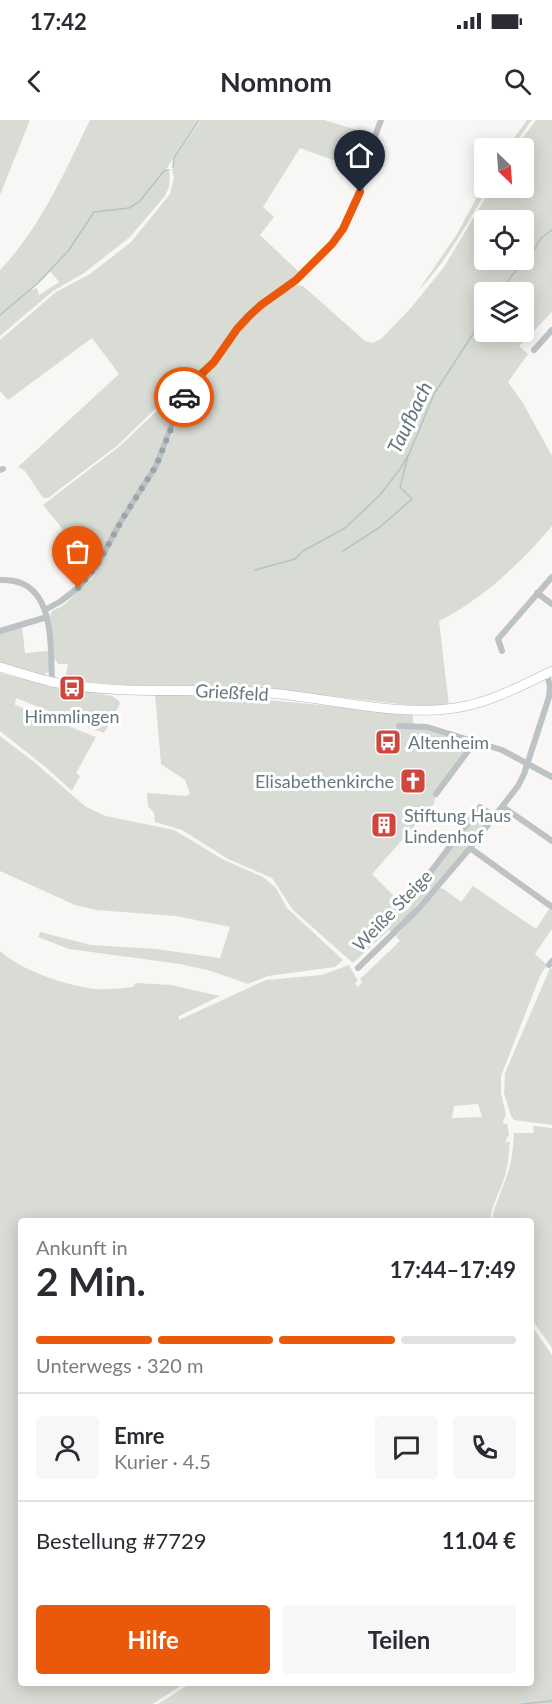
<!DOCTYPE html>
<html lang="de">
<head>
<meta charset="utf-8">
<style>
	:root { --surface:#fff; --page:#f7f7f7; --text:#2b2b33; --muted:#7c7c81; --line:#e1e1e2; --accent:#ea580c }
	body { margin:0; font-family:Lato,sans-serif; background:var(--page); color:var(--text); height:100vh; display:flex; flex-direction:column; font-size:22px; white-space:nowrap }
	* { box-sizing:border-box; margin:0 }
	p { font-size:20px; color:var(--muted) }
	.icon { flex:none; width:33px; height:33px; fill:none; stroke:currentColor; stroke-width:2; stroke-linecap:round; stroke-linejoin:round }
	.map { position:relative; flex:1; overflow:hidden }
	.sheet { position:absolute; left:18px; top:1098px; width:516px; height:468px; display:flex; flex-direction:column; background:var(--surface); border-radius:6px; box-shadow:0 3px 15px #0003 }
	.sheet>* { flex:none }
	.needle { width:39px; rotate:155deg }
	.tools { position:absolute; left:474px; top:18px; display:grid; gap:12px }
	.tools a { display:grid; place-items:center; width:60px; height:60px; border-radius:6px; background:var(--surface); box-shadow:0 3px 15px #0003; font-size:30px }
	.pin { position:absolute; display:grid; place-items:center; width:51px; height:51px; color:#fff; margin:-62px -26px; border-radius:50% 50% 50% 0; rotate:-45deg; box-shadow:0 0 6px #0007 }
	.pin .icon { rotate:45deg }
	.courier { position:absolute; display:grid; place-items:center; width:60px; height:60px; margin:-30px; border:4px solid #ea580c; border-radius:50%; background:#fff; color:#222; box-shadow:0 2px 8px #0007 }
	.summary em { font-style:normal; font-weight:700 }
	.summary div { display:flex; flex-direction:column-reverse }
	.summary { display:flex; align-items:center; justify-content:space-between; height:102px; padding:0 18px }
	h1 { font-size:39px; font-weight:700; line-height:45px }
	.bar { display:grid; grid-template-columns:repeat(4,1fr); gap:9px 6px; align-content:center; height:72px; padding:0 18px }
	.bar i { height:8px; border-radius:4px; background:var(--line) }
	.bar .selected { background:var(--accent) }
	.bar p { grid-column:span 4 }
	.line { display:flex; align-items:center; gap:15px; padding:0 18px; border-top:2px solid var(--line) }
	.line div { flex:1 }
	.round { display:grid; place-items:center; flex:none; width:63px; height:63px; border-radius:6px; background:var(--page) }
	.action { display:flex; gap:12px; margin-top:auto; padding:12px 18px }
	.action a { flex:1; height:69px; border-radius:6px; background:var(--accent); color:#fff; font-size:24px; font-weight:700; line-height:69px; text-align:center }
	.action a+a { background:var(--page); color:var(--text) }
	.status { display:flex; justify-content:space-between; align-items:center; height:42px; padding:0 30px; background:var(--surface); direction:ltr }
	.status svg { height:16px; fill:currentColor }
	header { display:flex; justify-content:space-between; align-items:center; height:78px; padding:0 18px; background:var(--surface); font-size:27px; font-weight:700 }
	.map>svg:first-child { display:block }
	.green { fill:#d9dcd5; fill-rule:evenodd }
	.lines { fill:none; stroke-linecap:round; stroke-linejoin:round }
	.stream { stroke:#b5c3c4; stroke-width:1.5 }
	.secondary-casing { stroke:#b2b8bb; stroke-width:10 }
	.minor { stroke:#bdc2c4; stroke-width:6 }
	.secondary { stroke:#fff; stroke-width:9 }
	.done { stroke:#99a4a7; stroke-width:6; stroke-dasharray:0 10.8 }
	.route { stroke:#ea580c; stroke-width:8 }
	.labels { text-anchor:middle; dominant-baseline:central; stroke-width:6; stroke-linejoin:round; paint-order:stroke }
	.street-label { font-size:18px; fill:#66777d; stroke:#fff }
	.poi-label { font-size:18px; fill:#66777d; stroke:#fff; text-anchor:start }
	.water-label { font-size:20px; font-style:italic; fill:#607678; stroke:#fff }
</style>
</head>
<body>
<div class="status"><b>17:42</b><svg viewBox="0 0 49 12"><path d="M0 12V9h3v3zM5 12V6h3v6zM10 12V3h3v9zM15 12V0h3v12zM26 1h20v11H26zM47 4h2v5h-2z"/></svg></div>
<header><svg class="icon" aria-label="back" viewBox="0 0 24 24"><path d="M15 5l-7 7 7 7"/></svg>Nomnom<svg class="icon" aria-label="search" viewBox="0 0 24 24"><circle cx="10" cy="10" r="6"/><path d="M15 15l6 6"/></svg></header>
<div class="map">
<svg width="552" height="1584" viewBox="0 0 552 1584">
	<rect width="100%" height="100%" fill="#f8f7f5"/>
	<path class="green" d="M0,0H30L0,75Z
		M90,0H198L165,51L170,52L169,67L165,76L130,117L84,153L53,171L0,216V150C41,107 64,53 90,0ZM50,151L59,162L39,175L37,168L31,170Z
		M201,0H324L373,15L363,51L300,28L263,87L274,97L260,115L300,153L256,186L180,277L164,281L158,286L118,325L48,378H43L25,351L18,347L119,254L92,218L8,280L0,271V220L56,172L90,154L131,122L170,74L174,58L172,50L175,38Z
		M527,0H532L512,28H507Z
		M536,0H552V192L519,226L528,234L508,262L523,283L552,336V406C520,444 483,479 439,501L449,586L407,585L272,569L199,566L125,565L65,560L68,544H58L54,538L50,496L52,491L64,485L93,458L132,388C139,380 141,373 147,365C160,344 170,321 179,297H186L192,285L185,279C194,265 204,256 215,243C231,225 275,157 303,166L365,221L372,223L381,219L410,189L444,147L491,68H524V28H515ZM484,100H524V140H484ZM484,172H524V212H484Z
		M484,64V68H488C467,104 447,141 418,171L457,114Z
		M177,280L179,281L156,344L96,442L70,418L43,385L121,325L160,288L167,283Z
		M22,506L25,533L48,531L50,550L43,556L0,543V512Z
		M0,553L49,566L112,576L119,581L120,584L104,613L16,578L15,585L96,617L76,653L80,656L72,671L49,650L0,611Z
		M155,574L268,580L413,594V603L471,624L436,674L434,684L372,754L408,790L427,758L474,698L485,706L393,813L389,810L353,843L293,790L272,758L228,739L182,710L155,702L154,693L148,686L147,673L187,676L190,673L185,660L161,644Z
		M0,616L33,641L86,687L106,696L174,710L224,740L263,757L276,768L287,788L343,840L335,847L268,856L248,864L211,851L180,844L69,829L38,817L40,812L91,825L156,829L220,838L230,807L176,796L96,790L75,785L0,751Z
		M473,766L536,809L549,789L552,791V809L535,834L547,845L540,856L501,956V973L506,995L503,1001L504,1004H507L509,1014L505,1023L510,1021C509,1034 508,1047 504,1059C499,1073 491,1087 490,1101H21V1563H185L153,1584H0V831C20,850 68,866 95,869C107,870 120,868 133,867L136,863L171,865L220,876L179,896V900L266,860L321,855L349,845L358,861L355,863L358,867L362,862L360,859L400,821L396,816L439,768L444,769L461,782ZM478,984L482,997L452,998L454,986Z
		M550,848L552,849V1005L514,1000L511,996L504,973L505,953Z
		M533,1006L552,1008V1228L531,1198V1101H492C494,1085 502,1071 507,1055C512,1042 513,1027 514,1013H534Z
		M531,1205L552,1235V1584H158L191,1563H531Z"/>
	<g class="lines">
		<path class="stream" d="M173,47L174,38L199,0
			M500,172L522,142L533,132L541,118L552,110
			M0,195L38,163L69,130L94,92L129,88L139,82L164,51L169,50
			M343,431L380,407L412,379L400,367L408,336
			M255,450L295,439L303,431L345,408L380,375L400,349L409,334L434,274L484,197
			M522,1584L552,1581"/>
		<defs>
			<path id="secondary" d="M0,547C17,552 35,558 52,562C123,576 198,567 270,573C327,578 398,597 455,588C489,583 521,566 552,551"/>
		</defs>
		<use href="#secondary" class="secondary-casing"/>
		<path class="minor" d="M534,230L552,210
			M0,350L3,349
			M0,460C56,457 50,523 52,562
			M537,473L552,484
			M45,490L61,481L78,468L96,447L123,398L156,346L182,279L194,261L214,242L237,209L261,185L296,160L332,124L343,109L360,72L370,30L381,0
			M0,511L47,497
			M502,531L498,519L552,457
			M399,606L427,607L502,630L552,657
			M436,674L474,623
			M503,687L552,721
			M470,728L552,787
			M429,754L480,687L495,697
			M549,845L552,841
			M358,848L419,788L470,728L518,666L524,654L549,577L550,566L547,554"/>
		<use href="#secondary" class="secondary"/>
	</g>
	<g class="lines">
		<path class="done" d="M78,468L96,447L123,398L156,346L184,277"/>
		<path class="route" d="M184,277L194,261L214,242L237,209L249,196L261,185L296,160L332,124L343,109L360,72"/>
	</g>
	<defs>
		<symbol id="bus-square" viewBox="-11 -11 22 22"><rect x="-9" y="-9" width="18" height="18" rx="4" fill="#d0463d" stroke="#fff"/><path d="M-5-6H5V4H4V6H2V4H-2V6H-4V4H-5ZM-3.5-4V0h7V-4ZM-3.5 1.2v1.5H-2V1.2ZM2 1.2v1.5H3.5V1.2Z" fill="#fff"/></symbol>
		<symbol id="church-square" viewBox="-11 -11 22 22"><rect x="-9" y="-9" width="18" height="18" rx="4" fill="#d0463d" stroke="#fff"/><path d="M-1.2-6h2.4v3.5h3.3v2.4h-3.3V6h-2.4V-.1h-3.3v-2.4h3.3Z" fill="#fff"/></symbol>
		<symbol id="building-square" viewBox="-11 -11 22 22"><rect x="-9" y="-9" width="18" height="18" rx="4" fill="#d0463d" stroke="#fff"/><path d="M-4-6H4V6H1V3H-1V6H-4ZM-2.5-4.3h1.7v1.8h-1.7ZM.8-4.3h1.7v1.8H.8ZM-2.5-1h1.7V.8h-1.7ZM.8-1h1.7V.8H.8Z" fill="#fff"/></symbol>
	</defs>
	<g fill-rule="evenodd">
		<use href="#bus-square" x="57" y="553" width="30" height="30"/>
		<use href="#bus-square" x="373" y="607" width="30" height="30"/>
		<use href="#church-square" x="398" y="646" width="30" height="30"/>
		<use href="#building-square" x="369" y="690" width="30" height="30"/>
	</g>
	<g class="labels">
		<g class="street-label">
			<text transform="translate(232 572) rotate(3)">Grießfeld</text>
			<text transform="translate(392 790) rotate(-46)">Weiße Steige</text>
		</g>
		<g class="poi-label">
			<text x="72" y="596" text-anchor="middle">Himmlingen</text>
			<text x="408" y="622">Altenheim</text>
			<text x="394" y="661" text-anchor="end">Elisabethenkirche</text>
			<text x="404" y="695">Stiftung Haus<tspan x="404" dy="21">Lindenhof</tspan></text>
		</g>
		<g class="water-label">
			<text transform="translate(409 297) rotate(-64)">Taufbach</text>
		</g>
	</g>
</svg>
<div class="tools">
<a><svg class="needle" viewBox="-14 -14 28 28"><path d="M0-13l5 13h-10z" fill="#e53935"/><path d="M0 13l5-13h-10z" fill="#7c7c81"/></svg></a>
<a><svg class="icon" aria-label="locate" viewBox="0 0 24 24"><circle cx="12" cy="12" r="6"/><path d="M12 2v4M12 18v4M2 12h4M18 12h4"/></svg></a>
<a><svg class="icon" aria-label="layers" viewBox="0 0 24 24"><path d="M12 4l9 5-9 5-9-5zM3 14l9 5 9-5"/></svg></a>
</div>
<div class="pin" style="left:78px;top:468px;background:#ea580c"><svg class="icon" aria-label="bag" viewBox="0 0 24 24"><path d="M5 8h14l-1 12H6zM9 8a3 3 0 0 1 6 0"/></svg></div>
<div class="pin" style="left:360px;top:72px;background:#1f2937"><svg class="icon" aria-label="home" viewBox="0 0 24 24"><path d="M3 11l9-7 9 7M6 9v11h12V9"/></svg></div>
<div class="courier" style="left:184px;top:277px"><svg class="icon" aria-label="car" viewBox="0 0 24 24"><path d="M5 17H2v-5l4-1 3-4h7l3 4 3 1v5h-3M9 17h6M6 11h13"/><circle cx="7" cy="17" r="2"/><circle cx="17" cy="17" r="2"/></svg></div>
<section class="sheet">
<div class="summary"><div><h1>2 Min.</h1><p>Ankunft in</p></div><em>17:44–17:49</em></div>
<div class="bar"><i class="selected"></i><i class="selected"></i><i class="selected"></i><i></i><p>Unterwegs · 320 m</p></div>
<div class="line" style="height:108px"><a class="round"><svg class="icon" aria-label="person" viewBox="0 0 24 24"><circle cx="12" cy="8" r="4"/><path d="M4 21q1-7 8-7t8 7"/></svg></a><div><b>Emre</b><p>Kurier · 4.5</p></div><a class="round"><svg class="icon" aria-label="chat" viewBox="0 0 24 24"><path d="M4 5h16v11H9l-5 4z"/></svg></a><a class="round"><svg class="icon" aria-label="phone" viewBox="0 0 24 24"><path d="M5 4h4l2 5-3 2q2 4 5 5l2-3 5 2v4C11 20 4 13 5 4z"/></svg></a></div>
<div class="line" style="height:78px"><div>Bestellung #7729</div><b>11.04 €</b></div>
<div class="action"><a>Hilfe</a><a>Teilen</a></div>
</section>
</div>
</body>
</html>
